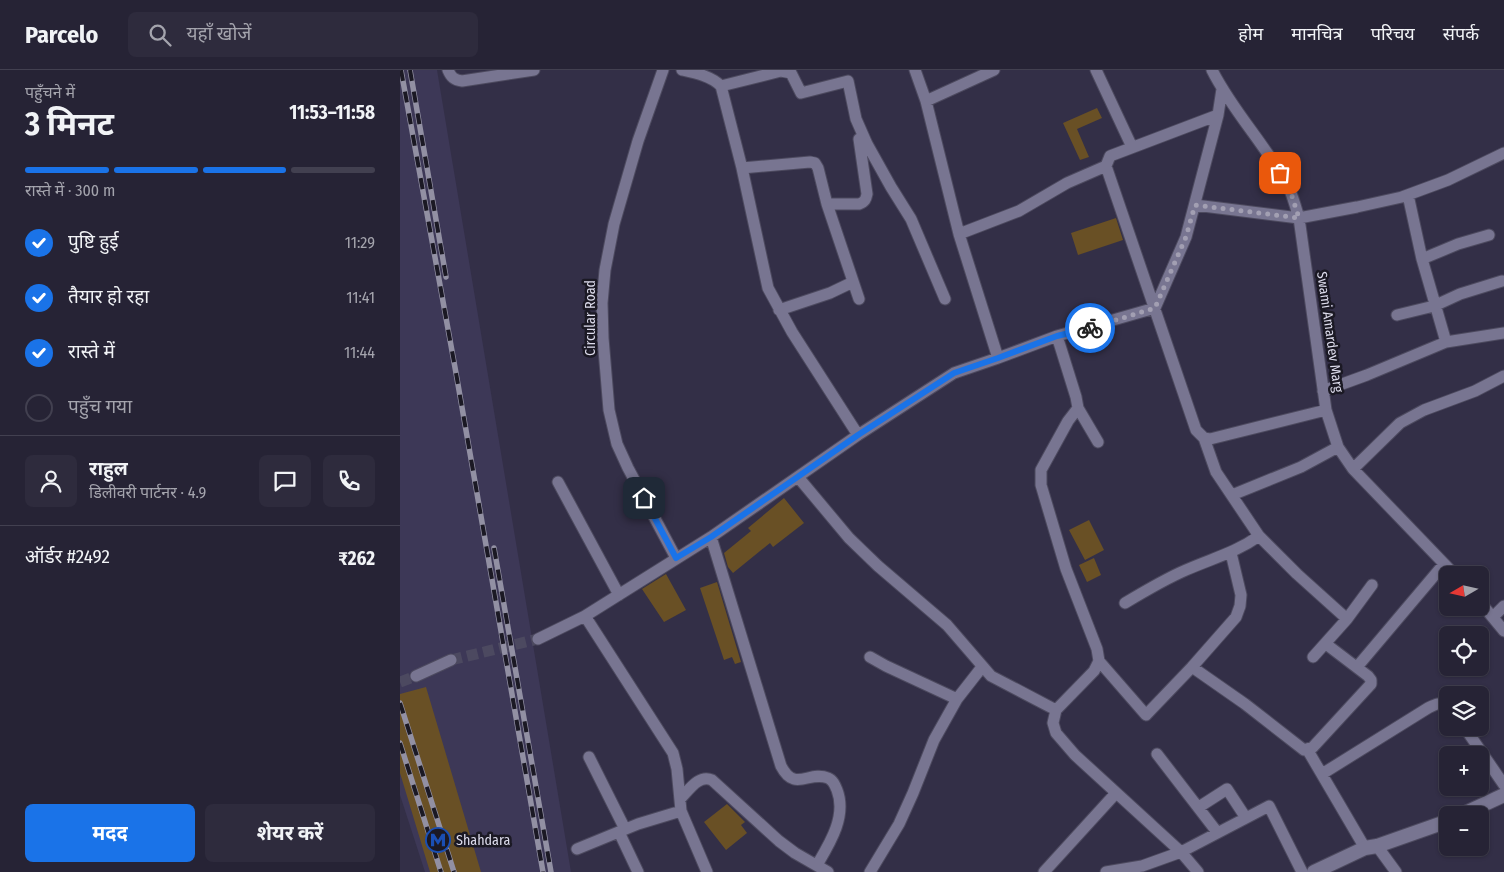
<!DOCTYPE html>
<html lang="hi">
<head>
<meta charset="utf-8">
<style>
	:root { --surface:#262335; --page:#2e2b3d; --text:#f1f3f6; --muted:#a4a4ad; --line:#424050; --accent:#1a73e8 }
	body { margin:0; font-family:"Fira Sans Condensed","Noto Sans Devanagari",sans-serif; background:var(--page); color:var(--text); height:100vh; display:flex; flex-direction:column; font-size:19px; white-space:nowrap }
	* { box-sizing:border-box; margin:0 }
	p { font-size:16px; color:var(--muted) }
	.icon { flex:none; width:28px; height:28px; fill:none; stroke:currentColor; stroke-width:2; stroke-linecap:round; stroke-linejoin:round }
	.map { position:relative; flex:1; overflow:hidden }
	.side { display:flex; flex-direction:column; background:var(--surface); width:400px }
	.side>* { flex:none }
	.needle { width:32px; rotate:261deg }
	.controls { position:absolute; left:1039px; top:496px; display:grid; gap:10px }
	.controls a { display:grid; place-items:center; width:50px; height:50px; border-radius:8px; background:var(--surface); box-shadow:0 1px 4px #0004,0 0 0 1px var(--line); font-size:25px }
	.pin { position:absolute; display:grid; place-items:center; width:42px; height:42px; color:#fff; margin:-21px; border-radius:10px; box-shadow:0 2px 8px #0006 }
	.courier { position:absolute; display:grid; place-items:center; width:50px; height:50px; margin:-25px; border:4px solid #1a73e8; border-radius:50%; background:#fff; color:#222; box-shadow:0 1px 6px #0007 }
	.summary em { font-style:normal; font-weight:700 }
	.summary div { display:flex; flex-direction:column-reverse }
	.summary { display:flex; align-items:center; justify-content:space-between; height:85px; padding:0 25px }
	h1 { font-size:32px; font-weight:700; line-height:38px }
	.bar { display:grid; grid-template-columns:repeat(4,1fr); gap:8px 5px; align-content:center; height:60px; padding:0 25px }
	.bar i { height:6px; border-radius:4px; background:var(--line) }
	.bar .active { background:var(--accent) }
	.bar p { grid-column:span 4 }
	.line { display:flex; align-items:center; gap:12px; padding:0 25px; border-top:1px solid var(--line) }
	.line div { flex:1 }
	.round { display:grid; place-items:center; flex:none; width:52px; height:52px; border-radius:8px; background:var(--page) }
	ol { padding:0 25px; list-style:none }
	li { display:flex; align-items:center; gap:15px; height:55px }
	li p { margin-inline-start:auto }
	li .icon { padding:5px; border-radius:50%; background:var(--accent); color:#fff; stroke-width:4 }
	li:last-child { color:var(--muted) }
	li i { width:28px; height:28px; border:2px solid var(--line); border-radius:50% }
	.cta { display:flex; gap:10px; margin-top:auto; padding:10px 25px }
	.cta a { flex:1; height:58px; border-radius:8px; background:var(--accent); color:#fff; font-size:20px; font-weight:700; line-height:58px; text-align:center }
	.cta a+a { background:var(--page); color:var(--text) }
	header { display:flex; align-items:center; gap:30px; box-sizing:border-box; height:70px; padding:0 25px; background:var(--surface); border-bottom:1px solid var(--line) }
	header strong { font-size:24px }
	nav { display:flex; gap:28px; margin-inline-start:auto; font-size:18px }
	.search { width:350px; height:45px; background:var(--page); display:flex; align-items:center; gap:12px; box-sizing:border-box; padding:0 18px; border-radius:8px; color:var(--muted); font-size:19px }
	main { display:flex; flex:1; min-height:0 }
	.map>svg:first-child { display:block }
	.built { fill:#3d3857 }
	.building { fill:#695025 }
	.lines { fill:none; stroke-linecap:round; stroke-linejoin:round }
	.minor-tunnel { stroke:#4c4960; stroke-width:11; stroke-dasharray:11 5.5; stroke-linecap:butt }
	.minor-casing { stroke:#4d4a5f; stroke-width:13 }
	.tertiary-casing { stroke:#4d4a5f; stroke-width:16 }
	.minor { stroke:#787591; stroke-width:11 }
	.tertiary { stroke:#787591; stroke-width:14 }
	.rail-casing { stroke:#9290a3; stroke-width:5.5 }
	.rail { stroke:#1b1924; stroke-width:4; stroke-dasharray:11; stroke-linecap:butt }
	.done { stroke:#a29fb2; stroke-width:5; stroke-dasharray:0 9 }
	.route { stroke:#1a73e8; stroke-width:6 }
	.labels { text-anchor:middle; dominant-baseline:central; stroke-width:5; stroke-linejoin:round; paint-order:stroke }
	.street-label { font-size:14px; fill:#dddcec; stroke:#1b1924 }
	.poi-label { font-size:14px; fill:#dddcec; stroke:#1b1924; text-anchor:start }
</style>
</head>
<body>
<header>
<strong>Parcelo</strong>
<div class="search"><svg class="icon" aria-label="search" viewBox="0 0 24 24"><circle cx="10" cy="10" r="6"/><path d="M15 15l6 6"/></svg>यहाँ खोजें</div>
<nav><a>होम</a><a>मानचित्र</a><a>परिचय</a><a>संपर्क</a></nav>
</header>
<main>
<section class="side">
<div class="summary"><div><h1>3 मिनट</h1><p>पहुँचने में</p></div><em>11:53–11:58</em></div>
<div class="bar"><i class="active"></i><i class="active"></i><i class="active"></i><i></i><p>रास्ते में · 300 m</p></div>
<ol>
<li><svg class="icon" aria-label="check" viewBox="0 0 24 24"><path d="M5 12l5 5 9-10"/></svg>पुष्टि हुई<p>11:29</p></li>
<li><svg class="icon" aria-label="check" viewBox="0 0 24 24"><path d="M5 12l5 5 9-10"/></svg>तैयार हो रहा<p>11:41</p></li>
<li><svg class="icon" aria-label="check" viewBox="0 0 24 24"><path d="M5 12l5 5 9-10"/></svg>रास्ते में<p>11:44</p></li>
<li><i></i>पहुँच गया</li>
</ol>
<div class="line" style="height:90px"><a class="round"><svg class="icon" aria-label="person" viewBox="0 0 24 24"><circle cx="12" cy="8" r="4"/><path d="M4 21q1-7 8-7t8 7"/></svg></a><div><b>राहुल</b><p>डिलीवरी पार्टनर · 4.9</p></div><a class="round"><svg class="icon" aria-label="chat" viewBox="0 0 24 24"><path d="M4 5h16v11H9l-5 4z"/></svg></a><a class="round"><svg class="icon" aria-label="phone" viewBox="0 0 24 24"><path d="M5 4h4l2 5-3 2q2 4 5 5l2-3 5 2v4C11 20 4 13 5 4z"/></svg></a></div>
<div class="line" style="height:65px"><div>ऑर्डर #2492</div><b>₹262</b></div>
<div class="cta"><a>मदद</a><a>शेयर करें</a></div>
</section>
<div class="map">
<svg width="1104" height="802" viewBox="0 0 1104 802">
	<rect width="100%" height="100%" fill="#332f47"/>
	<path class="built" d="M0,0H37L171,802H25L0,725Z"/>
	<path class="building" d="M697,38L702,48L677,59L689,87L680,90L663,53Z
		M716,148L723,170L678,185L671,163Z
		M384,428L404,453L373,477L370,473L333,503L328,497L324,483L351,461L348,458Z
		M689,450L704,480L685,490L669,460Z
		M694,488L701,505L687,512L679,495Z
		M266,504L286,540L264,552L242,519Z
		M317,512L341,592L335,594L332,587L324,590L300,518Z
		M26,617L81,802H30L0,703V624Z
		M327,734L345,752L341,755L347,763L326,780L304,752Z"/>
	<g class="lines">
		<path class="minor-tunnel" d="M51,590L138,569
			M0,612L16,606"/>
		<defs>
			<path id="minor" d="M48,0C51,7 54,10 62,11L134,0
				M263,0L238,71L214,154L205,200L202,233L203,268L209,340L217,374L228,398L276,488
				M282,0C296,3 311,6 321,16L342,98L368,218L392,262L458,365
				M515,0L526,31L559,164L598,288
				M696,0L732,77
				M812,0C833,42 867,76 889,118C893,127 896,138 899,148L926,340L938,377L953,399L1055,505
				M321,16L381,1L391,3L401,23L448,11L456,49L467,74L491,117L511,149L545,229
				M526,31L594,0
				M818,45L710,86L706,96L796,360L804,368L816,402L859,466L897,504L947,549
				M342,98L410,92L415,93L418,98L427,134L459,229
				M1008,125L1022,189L1046,272
				M427,134H459C465,132 466,129 467,124L459,69
				M795,135L899,148L957,137L1002,127L1048,110L1104,83
				M559,164L619,141L667,113L706,96
				M1022,189L1058,174L1089,165
				M379,240L430,223L453,212
				M997,245L1034,236L1060,224L1102,211
				M657,266L676,327L678,338L668,351L641,400V415L666,499L697,579L699,591L746,645L792,597L836,547L840,536L841,525L831,483
				M923,321L967,305L1046,272L1104,263
				M678,338L698,372
				M804,368L810,369L926,340
				M953,399L1000,353L1024,340L1075,321L1104,306
				M398,407L449,468L478,496L547,555L591,606L656,640
				M158,412L219,525
				M832,425L901,397L938,377
				M311,467L381,696C395,723 409,700 428,708C433,710 435,715 437,720C447,746 430,773 417,795
				M1080,532L1104,561
				M725,533C745,521 765,509 786,500C813,488 835,483 859,466
				M185,546L273,683L277,699L281,741L307,802
				M1093,547L1104,536
				M138,569L185,546L311,467L458,365L554,303L598,288L657,266L755,238L786,167L818,45L822,19
				M470,587L486,596L557,629
				M913,587L947,549L972,515
				M699,591L694,601L656,640L653,653L656,663L675,685L781,782L798,802
				M792,597L845,634L904,680L913,677L971,614V610L968,606L926,574
				M957,597L1044,494
				M16,606L51,590
				M1065,658L1104,715
				M907,679L965,778
				M757,684L817,762
				M189,687L225,759
				M922,704L1028,638C1034,635 1041,631 1048,636
				M280,729C289,720 299,704 312,710L379,771L395,783L428,802
				M799,737L827,719L846,748
				M219,762L238,802
				M977,776L996,802
				M177,779L238,754L281,741
				M470,802L499,754L513,723L534,670L557,629L582,597
				M644,802L716,723
				M706,802L742,796L781,782L869,736L902,802"/>
			<path id="tertiary" d="M1061,745L1104,725
				M914,802L965,778L977,776L1048,751"/>
		</defs>
		<use href="#minor" class="minor-casing"/>
		<use href="#tertiary" class="tertiary-casing"/>
		<use href="#minor" class="minor"/>
		<use href="#tertiary" class="tertiary"/>
		<defs>
			<path id="rail" d="M1,0L56,303L143,802
				M10,0L46,207
				M94,478L151,802
				M0,633L54,802
				M0,673L41,802"/>
		</defs>
		<use href="#rail" class="rail-casing"/>
		<use href="#rail" class="rail"/>
	</g>
	<g class="lines">
		<path class="done" d="M690,258L755,238L786,167L795,135L899,148L890,120L880,103"/>
		<path class="route" d="M244,428L276,488L311,467L458,365L554,303L598,288L657,266L690,258"/>
	</g>
	<defs>
		<symbol id="metro-ring" viewBox="-11 -11 22 22"><circle r="9.5" fill="#1b1924" stroke="#1a4fb4" stroke-width="1.5"/><path d="M-5.5 5V-5H-3L0 0L3-5H5.5V5H3V-.5L0 4L-3-.5V5Z" fill="#1a4fb4"/></symbol>
	</defs>
	<g fill-rule="evenodd">
		<use href="#metro-ring" x="24" y="756" width="28" height="28"/>
	</g>
	<g class="labels">
		<g class="street-label">
			<text transform="translate(190 248) rotate(-90)">Circular Road</text>
			<text transform="translate(930 262) rotate(82)">Swami Amardev Marg</text>
		</g>
		<g class="poi-label">
			<text x="56" y="770">Shahdara</text>
		</g>
	</g>
</svg>
<div class="controls">
<a><svg class="needle" viewBox="-14 -14 28 28"><path d="M0-13l5 13h-10z" fill="#e53935"/><path d="M0 13l5-13h-10z" fill="#a4a4ad"/></svg></a>
<a><svg class="icon" aria-label="locate" viewBox="0 0 24 24"><circle cx="12" cy="12" r="6"/><path d="M12 2v4M12 18v4M2 12h4M18 12h4"/></svg></a>
<a><svg class="icon" aria-label="layers" viewBox="0 0 24 24"><path d="M12 4l9 5-9 5-9-5zM3 14l9 5 9-5"/></svg></a>
<a>+</a>
<a>−</a>
</div>
<div class="pin" style="left:880px;top:103px;background:#ea580c"><svg class="icon" aria-label="bag" viewBox="0 0 24 24"><path d="M5 8h14l-1 12H6zM9 8a3 3 0 0 1 6 0"/></svg></div>
<div class="pin" style="left:244px;top:428px;background:#1f2937"><svg class="icon" aria-label="home" viewBox="0 0 24 24"><path d="M3 11l9-7 9 7M6 9v11h12V9"/></svg></div>
<div class="courier" style="left:690px;top:258px"><svg class="icon" aria-label="bike" viewBox="0 0 24 24"><circle cx="6" cy="16" r="4"/><circle cx="18" cy="16" r="4"/><path d="M6 16l4-8h5l3 8M10 8l3 8H6M13 5h3"/></svg></div>
</div>
</main>
</body>
</html>
